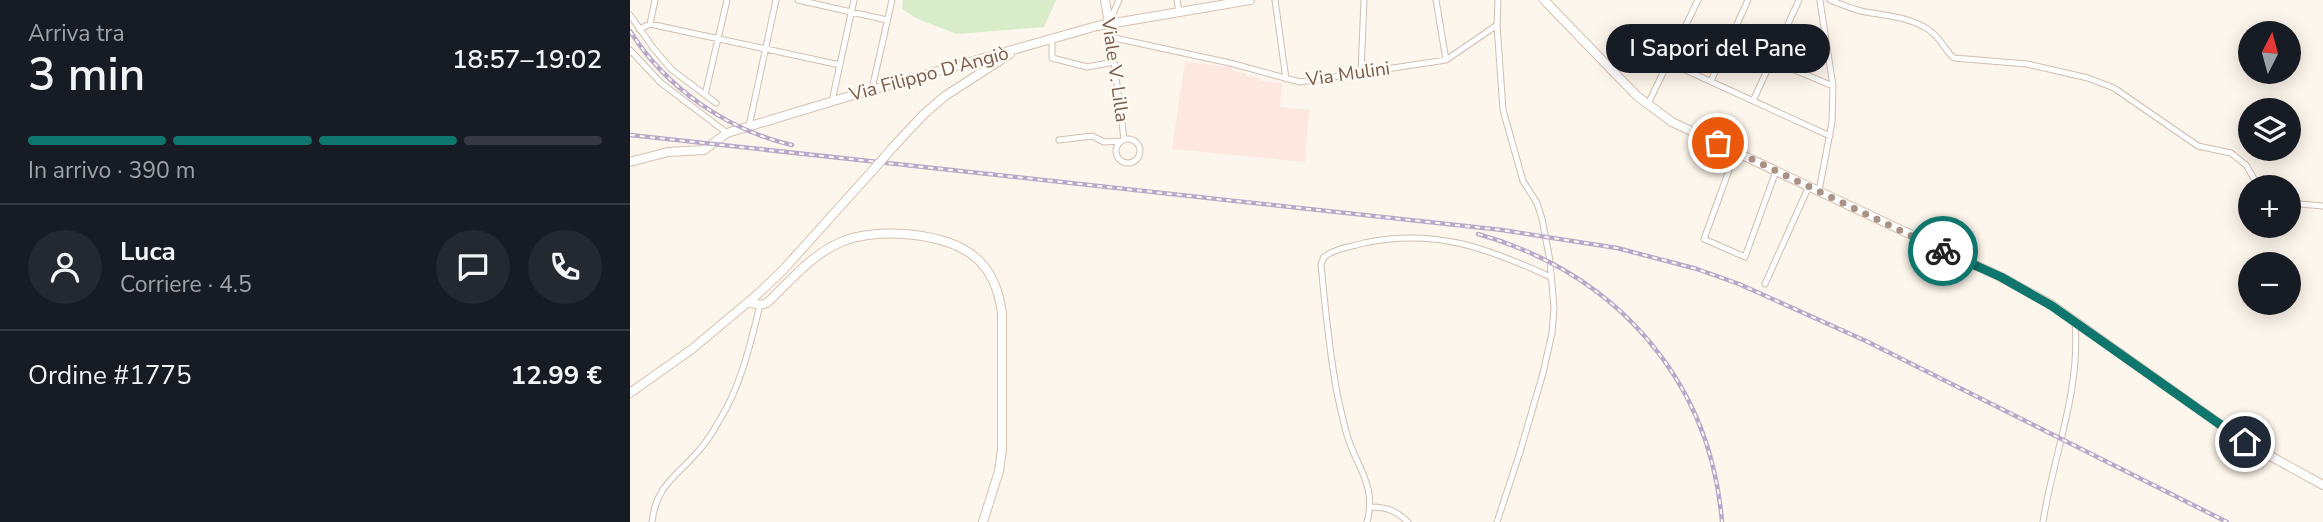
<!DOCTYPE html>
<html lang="it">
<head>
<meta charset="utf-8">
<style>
	:root { --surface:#171b24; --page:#242831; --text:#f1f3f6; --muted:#9ea1a6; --line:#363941; --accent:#0f766e }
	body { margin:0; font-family:"Nunito Sans",sans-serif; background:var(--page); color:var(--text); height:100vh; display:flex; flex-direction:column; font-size:26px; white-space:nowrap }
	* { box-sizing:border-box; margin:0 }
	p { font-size:23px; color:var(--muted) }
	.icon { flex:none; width:38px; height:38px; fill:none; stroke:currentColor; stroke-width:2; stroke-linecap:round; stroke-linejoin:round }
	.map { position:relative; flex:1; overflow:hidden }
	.drawer { display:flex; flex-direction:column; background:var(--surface); width:630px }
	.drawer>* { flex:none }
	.needle { width:46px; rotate:6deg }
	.buttons { position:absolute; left:1608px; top:21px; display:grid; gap:14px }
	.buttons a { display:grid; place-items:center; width:63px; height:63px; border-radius:50%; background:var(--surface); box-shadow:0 4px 18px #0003; font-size:35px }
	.pin { position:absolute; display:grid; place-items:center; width:60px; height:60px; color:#fff; margin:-30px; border:4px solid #fff; border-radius:50%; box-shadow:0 2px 7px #0007 }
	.courier { position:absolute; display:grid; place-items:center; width:70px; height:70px; margin:-35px; border:5px solid #0f766e; border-radius:50%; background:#fff; color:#222; box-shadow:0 2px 9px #0007 }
	.bubble { position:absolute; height:49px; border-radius:24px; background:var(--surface); box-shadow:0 4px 18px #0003; font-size:23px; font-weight:600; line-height:49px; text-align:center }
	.overview em { font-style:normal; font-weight:600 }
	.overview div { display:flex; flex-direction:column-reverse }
	.overview { display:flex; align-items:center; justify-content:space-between; height:119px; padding:0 28px }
	h1 { font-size:46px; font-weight:600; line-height:52px }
	.bar { display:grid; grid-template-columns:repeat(4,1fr); gap:10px 7px; align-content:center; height:84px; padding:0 28px }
	.bar i { height:9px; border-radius:5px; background:var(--line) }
	.bar .active { background:var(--accent) }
	.bar p { grid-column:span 4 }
	.line { display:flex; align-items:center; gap:18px; padding:0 28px; border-top:2px solid var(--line) }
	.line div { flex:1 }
	.round { display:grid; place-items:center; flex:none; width:74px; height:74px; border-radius:37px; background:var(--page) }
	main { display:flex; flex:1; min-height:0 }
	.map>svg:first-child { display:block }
	.commercial { fill:#fde8e0 }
	.green { fill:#d8ecc9 }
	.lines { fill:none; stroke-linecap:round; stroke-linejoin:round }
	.street-casing { stroke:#d1beb0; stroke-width:7 }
	.secondary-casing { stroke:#d6c0b0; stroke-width:10 }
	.street { stroke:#fff; stroke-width:5 }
	.secondary { stroke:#fff; stroke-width:8 }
	.rail-casing { stroke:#b9a8c9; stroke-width:4.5 }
	.rail { stroke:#fffaf3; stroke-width:2; stroke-dasharray:5; stroke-linecap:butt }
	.secondary-bridge-casing { stroke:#d6c0b0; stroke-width:10; stroke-linecap:butt }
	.secondary-bridge { stroke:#fff; stroke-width:8 }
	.done { stroke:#a89285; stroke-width:7; stroke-dasharray:0 12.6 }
	.route { stroke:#0f766e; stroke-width:9 }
	.labels { text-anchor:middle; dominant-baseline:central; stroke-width:5; stroke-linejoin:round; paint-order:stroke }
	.street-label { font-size:19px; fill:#7a5c4d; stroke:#fffaf3 }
</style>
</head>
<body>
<main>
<section class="drawer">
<div class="overview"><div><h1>3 min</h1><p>Arriva tra</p></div><em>18:57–19:02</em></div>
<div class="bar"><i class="active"></i><i class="active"></i><i class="active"></i><i></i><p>In arrivo · 390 m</p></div>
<div class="line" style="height:126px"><a class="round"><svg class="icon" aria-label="person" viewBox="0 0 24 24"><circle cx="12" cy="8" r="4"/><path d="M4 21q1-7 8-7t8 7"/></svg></a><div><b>Luca</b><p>Corriere · 4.5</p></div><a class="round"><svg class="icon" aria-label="chat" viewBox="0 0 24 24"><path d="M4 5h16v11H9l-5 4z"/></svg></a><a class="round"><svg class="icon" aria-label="phone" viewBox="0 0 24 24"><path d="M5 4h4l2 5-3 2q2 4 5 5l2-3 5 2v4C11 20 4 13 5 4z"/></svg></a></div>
<div class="line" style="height:91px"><div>Ordine #1775</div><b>12.99 €</b></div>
</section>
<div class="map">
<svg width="1693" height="522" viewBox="0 0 1693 522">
	<rect width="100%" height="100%" fill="#fdf6ec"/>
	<path class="commercial" d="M555,62L602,67V71L616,73V76L630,78V81L652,83L650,107L679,110L675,162L542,149Z"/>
	<path class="green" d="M273,0H426L414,27L327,34L288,19L272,9Z"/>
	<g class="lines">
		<defs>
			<path id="street" d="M168,0L257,20
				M489,0L479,23L494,139
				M547,0L549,11
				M645,0L656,79
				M806,0L816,60
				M1200,0C1210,4 1220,8 1231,11C1254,16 1279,16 1299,30C1312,39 1315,51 1324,58L1397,64L1458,78L1484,88L1568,146L1601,153L1616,165L1629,187
				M0,15L24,49L42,70L86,103
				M20,24L25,0
				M9,29L20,24L210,65
				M480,37L600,63L670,82L816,60L867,25
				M422,40V58L426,59L457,67L484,62
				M0,50L31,83L97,133
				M1141,60L1203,86
				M1038,62L1200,136
				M731,73L734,0
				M1081,81L1118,0
				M242,89L262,0
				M75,95L97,0
				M202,101L224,0
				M1123,101L1169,0
				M1018,104L1068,0
				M119,126L146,0
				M486 151a12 12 0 1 1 24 0a12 12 0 1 1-24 0Z
				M429,140L462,136L474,142L491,141
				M1106,151L1074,239L1115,257L1146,171
				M1189,191L1202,122L1203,86L1190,1
				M1659,203L1693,206
				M1135,284L1179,186
				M741,507C758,507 766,511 778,522
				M22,522C26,484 49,475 71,448C78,440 84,430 89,421C111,386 120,345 130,305
				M737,522C747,486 727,468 717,435C713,421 710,407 707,393C699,350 695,307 691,264L694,257C706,248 720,247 734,243C805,228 857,248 921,277
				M867,522L890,452L913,373L922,333L924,308L920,261L912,219L907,203L893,181L873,110L867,25L868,0
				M1413,522C1423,456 1451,391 1445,322"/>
			<path id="secondary" d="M475,0L479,23
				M914,0L1007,96L1042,122L1371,277L1422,305L1615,442L1693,485
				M265,145L294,114L315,96L380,54
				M0,162L38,152L74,150L97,133L220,96L467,26L620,0
				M118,302L130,305L137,303C160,281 181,255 211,242C245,227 315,232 345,257C362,271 369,291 372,313V450L369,471L353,522
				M0,393L62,349L129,293L153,270L243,170"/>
		</defs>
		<use href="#street" class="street-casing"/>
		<use href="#secondary" class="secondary-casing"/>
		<use href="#street" class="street"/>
		<use href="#secondary" class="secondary"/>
		<defs>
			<path id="rail" d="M0,31C36,88 97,130 162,145
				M0,135L872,230L987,248L1067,269L1109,284L1236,341L1597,522
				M848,234C985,273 1080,378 1092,522"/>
		</defs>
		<use href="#rail" class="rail-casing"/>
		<use href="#rail" class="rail"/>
		<defs>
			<path id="secondary-bridge" d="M243,170L265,145"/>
		</defs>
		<use href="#secondary-bridge" class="secondary-bridge-casing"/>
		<use href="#secondary-bridge" class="secondary-bridge"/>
	</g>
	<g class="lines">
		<path class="done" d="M1088,143L1313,251"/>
		<path class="route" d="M1313,251L1371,277L1422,306L1615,442"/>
	</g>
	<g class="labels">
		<g class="street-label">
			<text transform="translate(485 70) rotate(82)">Viale V. Lilla</text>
			<text transform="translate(299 74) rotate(-15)">Via Filippo D'Angiò</text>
			<text transform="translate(718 74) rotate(-8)">Via Mulini</text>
		</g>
	</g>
</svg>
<div class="buttons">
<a><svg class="needle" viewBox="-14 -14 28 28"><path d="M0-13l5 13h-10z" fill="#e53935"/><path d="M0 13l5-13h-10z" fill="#9ea1a6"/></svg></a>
<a><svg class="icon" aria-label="layers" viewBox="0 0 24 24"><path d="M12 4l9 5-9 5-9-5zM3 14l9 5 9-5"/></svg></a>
<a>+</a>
<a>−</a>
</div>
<div class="pin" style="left:1088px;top:143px;background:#ea580c"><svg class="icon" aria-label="bag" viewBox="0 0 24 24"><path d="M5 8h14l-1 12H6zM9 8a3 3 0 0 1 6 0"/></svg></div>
<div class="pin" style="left:1615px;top:442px;background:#1f2937"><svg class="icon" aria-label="home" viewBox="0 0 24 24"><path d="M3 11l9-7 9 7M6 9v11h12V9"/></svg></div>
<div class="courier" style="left:1313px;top:251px"><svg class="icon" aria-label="bike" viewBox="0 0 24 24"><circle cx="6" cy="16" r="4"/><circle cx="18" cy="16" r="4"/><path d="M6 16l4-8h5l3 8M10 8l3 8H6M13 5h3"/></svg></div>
<div class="bubble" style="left:976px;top:24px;width:224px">I Sapori del Pane</div>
</div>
</main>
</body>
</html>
